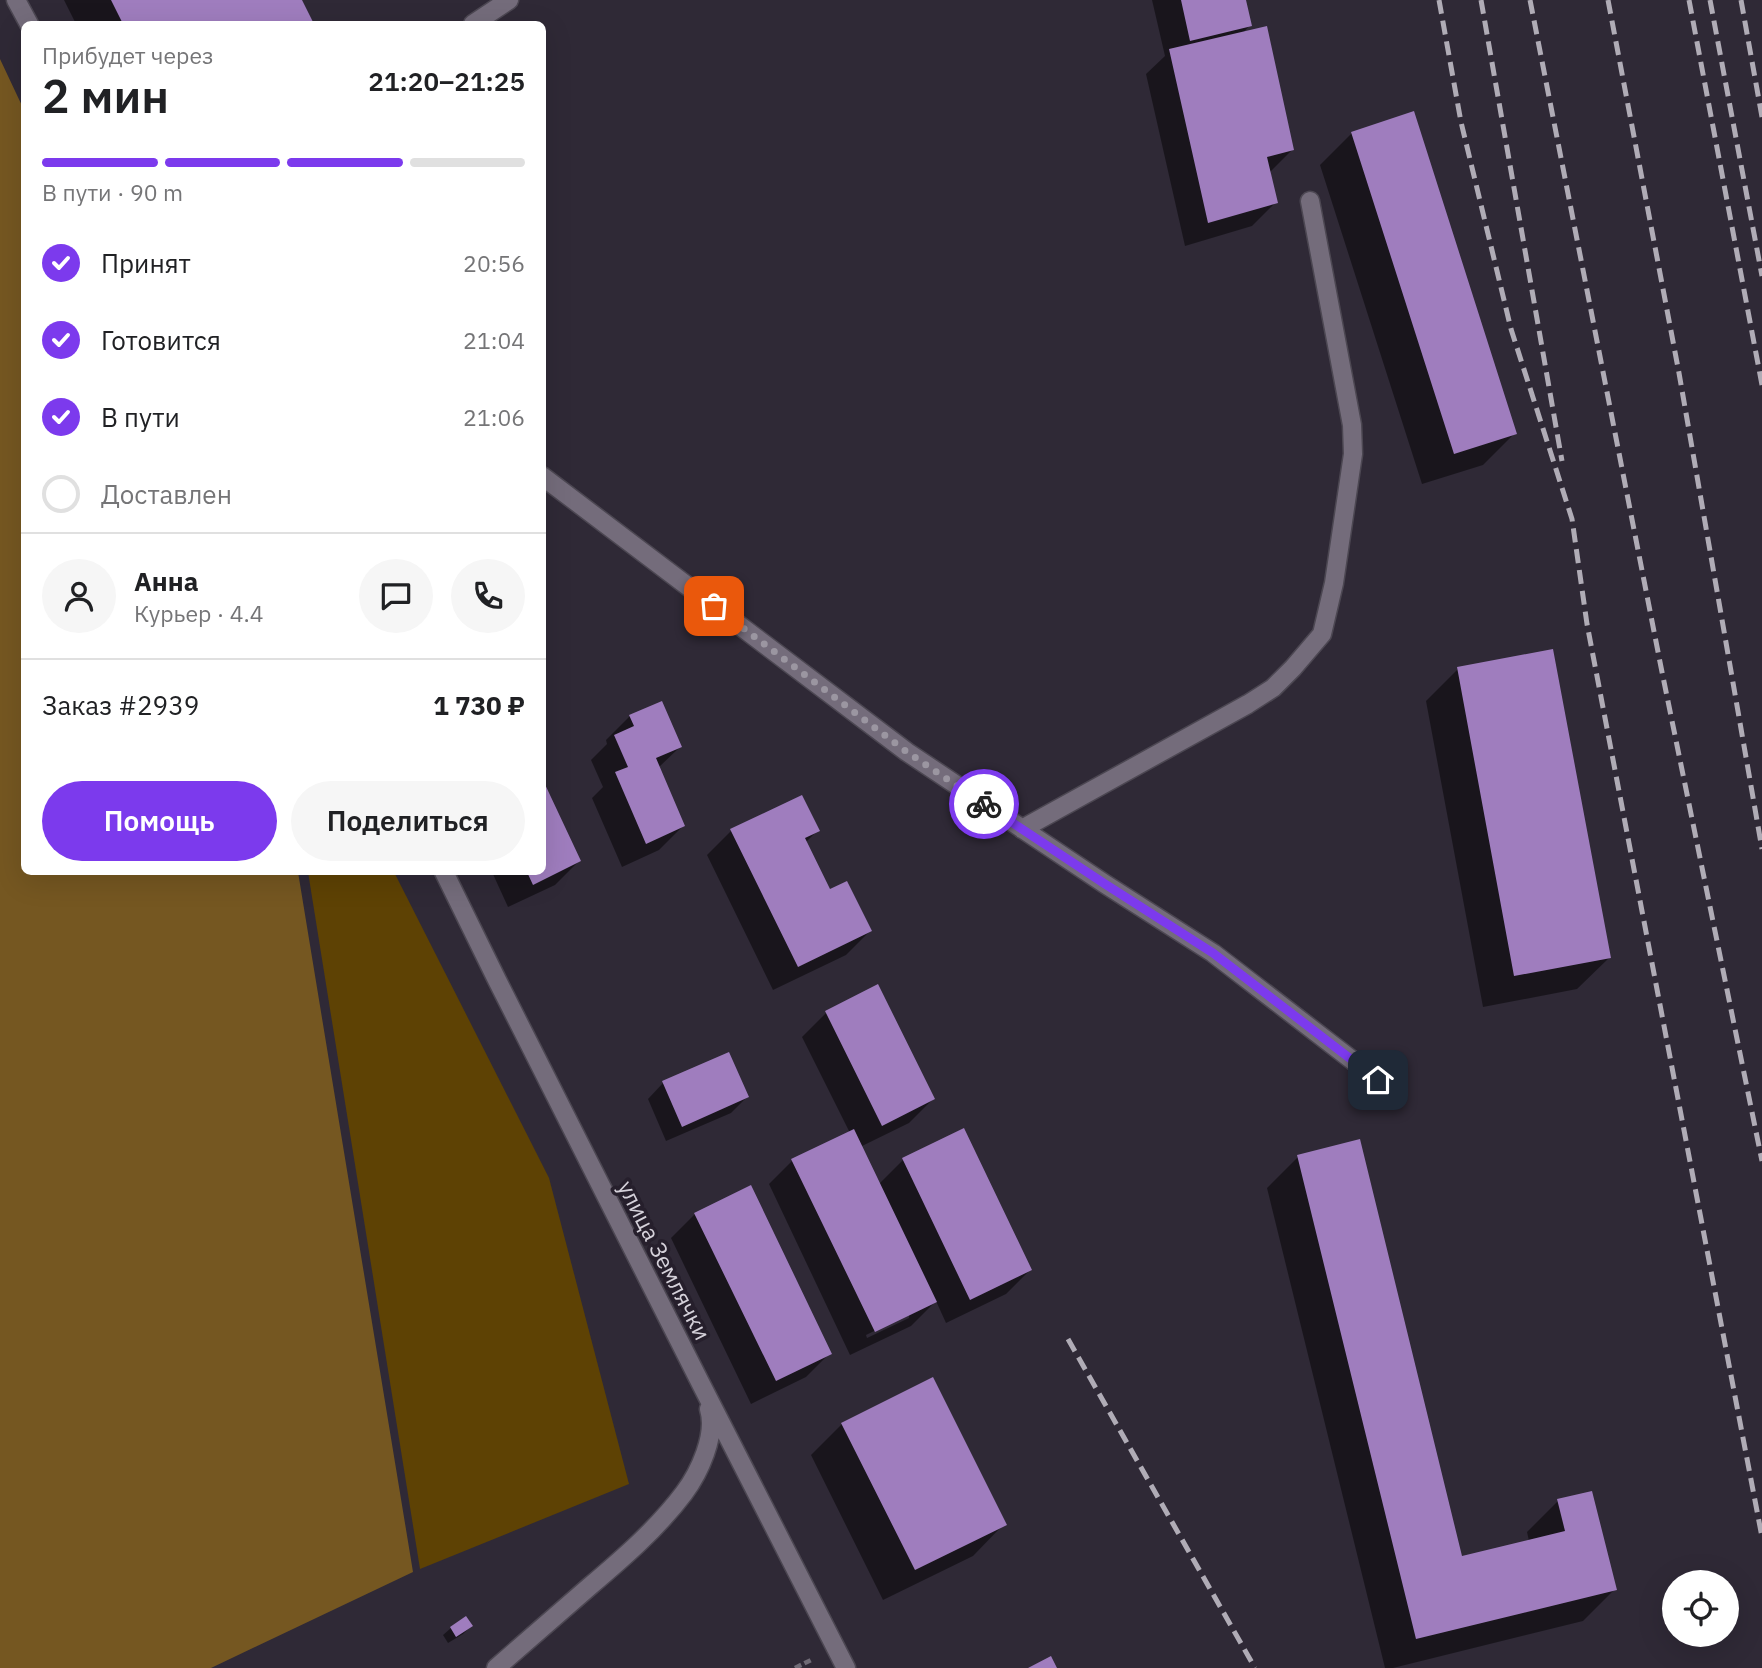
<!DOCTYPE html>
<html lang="ru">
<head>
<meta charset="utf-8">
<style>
	:root { --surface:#fff; --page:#f6f6f6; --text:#202124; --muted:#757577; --line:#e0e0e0; --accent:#7c3aed }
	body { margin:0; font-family:"IBM Plex Sans",sans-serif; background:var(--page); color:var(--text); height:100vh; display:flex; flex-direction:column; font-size:26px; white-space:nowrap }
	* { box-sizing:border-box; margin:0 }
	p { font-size:23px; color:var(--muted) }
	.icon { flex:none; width:38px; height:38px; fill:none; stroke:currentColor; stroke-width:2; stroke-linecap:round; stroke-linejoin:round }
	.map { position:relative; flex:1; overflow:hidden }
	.drawer { position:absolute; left:21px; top:21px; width:525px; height:854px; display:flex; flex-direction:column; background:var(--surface); border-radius:10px; box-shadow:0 7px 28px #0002 }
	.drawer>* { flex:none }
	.buttons { position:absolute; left:1662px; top:1570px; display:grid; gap:14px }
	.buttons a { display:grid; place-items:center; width:77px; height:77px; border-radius:50%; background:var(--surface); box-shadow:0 7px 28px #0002; font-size:35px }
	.pin { position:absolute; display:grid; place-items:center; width:60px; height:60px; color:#fff; margin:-30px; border-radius:14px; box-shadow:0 4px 10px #0006 }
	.courier { position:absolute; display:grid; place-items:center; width:70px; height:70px; margin:-35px; border:5px solid #7c3aed; border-radius:50%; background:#fff; color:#222; box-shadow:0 2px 9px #0007 }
	.overview em { font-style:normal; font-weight:600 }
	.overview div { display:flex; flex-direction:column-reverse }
	.overview { display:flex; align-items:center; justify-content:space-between; height:119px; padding:0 21px }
	h1 { font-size:46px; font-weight:600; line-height:52px }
	.bar { display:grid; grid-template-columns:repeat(4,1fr); gap:10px 7px; align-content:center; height:84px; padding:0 21px }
	.bar i { height:9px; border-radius:5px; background:var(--line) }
	.bar .active { background:var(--accent) }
	.bar p { grid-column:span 4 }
	.line { display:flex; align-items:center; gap:18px; padding:0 21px; border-top:2px solid var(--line) }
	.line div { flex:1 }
	.round { display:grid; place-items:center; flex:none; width:74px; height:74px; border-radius:37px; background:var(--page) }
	ol { padding:0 21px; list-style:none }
	li { display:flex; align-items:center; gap:21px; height:77px }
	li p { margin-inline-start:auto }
	li .icon { padding:7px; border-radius:50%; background:var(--accent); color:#fff; stroke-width:4 }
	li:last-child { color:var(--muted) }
	li i { width:38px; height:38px; border:4px solid var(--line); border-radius:50% }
	.primary-button { display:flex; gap:14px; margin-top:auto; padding:14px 21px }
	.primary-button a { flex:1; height:80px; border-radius:42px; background:var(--accent); color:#fff; font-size:28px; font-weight:600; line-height:80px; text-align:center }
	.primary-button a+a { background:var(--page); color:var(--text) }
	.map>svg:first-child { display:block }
	.green { fill:#5e4204 }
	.forest { fill:#755721 }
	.shadow { fill:#0007; fill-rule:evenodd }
	.building { fill:#9f7dbe }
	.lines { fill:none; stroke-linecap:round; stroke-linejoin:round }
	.minor-casing { stroke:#4c4752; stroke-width:21 }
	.path { stroke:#706b76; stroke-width:4.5; stroke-dasharray:7 3.5; stroke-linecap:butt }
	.minor { stroke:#746c7b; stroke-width:18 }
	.rail { stroke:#b0acb6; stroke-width:5; stroke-dasharray:14 7; stroke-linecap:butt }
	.done { stroke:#9b96a1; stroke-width:7; stroke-dasharray:0 12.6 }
	.route { stroke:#7c3aed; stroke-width:9 }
	.labels { text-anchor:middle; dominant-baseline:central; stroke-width:7; stroke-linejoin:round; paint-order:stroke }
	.street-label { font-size:23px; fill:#d5d1da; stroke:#261f2c }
</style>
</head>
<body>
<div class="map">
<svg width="1762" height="1668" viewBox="0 0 1762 1668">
	<rect width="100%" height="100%" fill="#2f2936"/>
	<path class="green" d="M308,872H394L549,1178L629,1484L420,1569Z"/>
	<path class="forest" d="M0,59L24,110V872H298L413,1572L211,1668H0Z"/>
	<path class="shadow" d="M64,0H300L312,24H76Z
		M1152,0H1245L1250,25L1242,34L1292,150L1269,173L1276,202L1252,226L1185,246L1146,74L1165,56Z
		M1352,133L1515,433L1483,465L1422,484L1320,165Z
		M1458,669L1609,958L1577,989L1483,1007L1426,701Z
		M630,716L680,747L658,768L683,826L659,850L622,867L592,798L603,787L591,760L607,744L606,740Z
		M818,830L805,843L829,892L870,931L846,955L773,990L707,855L731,831Z
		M579,861L555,885L508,907L492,872H542Z
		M878,987L933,1099L909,1123L860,1147L878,1185L904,1159L1030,1270L1006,1294L946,1323L936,1301L911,1326L850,1355L769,1184L792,1161L850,1133L802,1037L826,1013ZM909,1314V1318L867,1338L866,1335Z
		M663,1083L747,1097L731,1113L666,1141L648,1099Z
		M1298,1157L1461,1558L1529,1541L1527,1532L1558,1501L1615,1589L1583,1621L1393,1668H1385L1267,1188Z
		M695,1214L830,1353L806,1377L751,1404L671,1238Z
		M842,1424L1004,1524L973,1556L883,1600L811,1455Z
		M471,1626L463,1634L448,1643L443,1635L451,1628Z"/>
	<path class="building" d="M111,0H302L314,24H123Z
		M1181,0H1246L1252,26L1190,41Z
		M1267,26L1294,150L1267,157L1278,203L1208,223L1169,49Z
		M1414,111L1517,434L1454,454L1351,132Z
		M1553,649L1611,958L1514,976L1457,667Z
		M662,701L682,747L656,758L685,826L646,844L615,772L628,767L614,735L634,726L629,715Z
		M542,778L581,861L533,885L527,872H542Z
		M802,795L820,831L805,838L830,889L847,881L872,931L798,967L730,829Z
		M878,984L935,1099L882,1126L825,1011Z
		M729,1052L749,1097L682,1127L662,1081Z
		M964,1128L1032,1270L970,1300L902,1158Z
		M854,1129L937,1302L875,1332L791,1159Z
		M1360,1139L1462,1556L1565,1531L1557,1499L1592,1491L1617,1590L1416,1639L1297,1155Z
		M751,1185L832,1354L776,1381L694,1213Z
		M933,1377L1007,1525L915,1570L841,1423Z
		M466,1616L473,1626L456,1637L450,1627Z
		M1051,1656L1057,1668H1028Z"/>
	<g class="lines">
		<defs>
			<path id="minor" d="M16,0L29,24
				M473,24L509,0
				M542,476L907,752L1105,884L1213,953L1378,1080
				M1022,829L1248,704L1273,688L1293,668L1322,634L1334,583L1353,454L1352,425L1310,201
				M444,872L497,980L702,1386L846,1668
				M496,1668C527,1641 558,1614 589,1587C622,1559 657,1529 684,1493C699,1473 717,1435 709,1409"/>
		</defs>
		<use href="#minor" class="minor-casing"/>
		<path class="path" d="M795,1668L813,1659"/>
		<use href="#minor" class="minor"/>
		<path class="rail" d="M1439,0L1461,122L1511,329L1572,519L1587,624L1762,1537
			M1481,0L1562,461
			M1530,0L1661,667L1762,1161
			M1608,0L1679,373L1762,849
			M1689,0L1762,385
			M1710,0L1762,276
			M1741,0L1762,117
			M1068,1339L1255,1668"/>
	</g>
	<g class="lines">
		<path class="done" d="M714,606L907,752L984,804"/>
		<path class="route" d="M984,804L1105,884L1213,953L1378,1080"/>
	</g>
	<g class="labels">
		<g class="street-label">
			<text transform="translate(665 1260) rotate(63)">улица Землячки</text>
		</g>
	</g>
</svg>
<div class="buttons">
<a><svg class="icon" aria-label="locate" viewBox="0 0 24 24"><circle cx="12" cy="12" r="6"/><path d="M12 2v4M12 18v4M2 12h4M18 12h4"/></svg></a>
</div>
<div class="pin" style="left:714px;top:606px;background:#ea580c"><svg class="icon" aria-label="bag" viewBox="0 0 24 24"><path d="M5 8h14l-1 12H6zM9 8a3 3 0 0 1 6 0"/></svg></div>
<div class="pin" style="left:1378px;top:1080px;background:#1f2937"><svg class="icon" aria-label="home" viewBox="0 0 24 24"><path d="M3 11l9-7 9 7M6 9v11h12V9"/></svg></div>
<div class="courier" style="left:984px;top:804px"><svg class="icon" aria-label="bike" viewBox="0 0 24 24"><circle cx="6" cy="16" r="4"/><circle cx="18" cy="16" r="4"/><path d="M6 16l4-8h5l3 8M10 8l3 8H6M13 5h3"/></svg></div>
<section class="drawer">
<div class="overview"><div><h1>2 мин</h1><p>Прибудет через</p></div><em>21:20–21:25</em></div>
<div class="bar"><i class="active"></i><i class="active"></i><i class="active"></i><i></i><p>В пути · 90 m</p></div>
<ol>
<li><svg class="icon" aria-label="check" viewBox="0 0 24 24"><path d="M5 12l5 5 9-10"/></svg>Принят<p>20:56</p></li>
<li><svg class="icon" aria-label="check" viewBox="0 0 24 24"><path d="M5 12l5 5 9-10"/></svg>Готовится<p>21:04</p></li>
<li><svg class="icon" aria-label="check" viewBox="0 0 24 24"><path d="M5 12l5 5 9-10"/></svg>В пути<p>21:06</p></li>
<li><i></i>Доставлен</li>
</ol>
<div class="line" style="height:126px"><a class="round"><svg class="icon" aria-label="person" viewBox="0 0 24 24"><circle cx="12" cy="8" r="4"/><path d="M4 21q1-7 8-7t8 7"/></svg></a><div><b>Анна</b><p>Курьер · 4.4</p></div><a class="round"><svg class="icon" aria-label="chat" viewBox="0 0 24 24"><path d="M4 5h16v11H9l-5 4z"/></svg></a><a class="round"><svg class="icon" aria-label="phone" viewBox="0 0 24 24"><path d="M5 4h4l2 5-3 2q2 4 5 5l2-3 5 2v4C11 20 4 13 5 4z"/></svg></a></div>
<div class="line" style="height:91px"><div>Заказ #2939</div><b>1 730 ₽</b></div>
<div class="primary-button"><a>Помощь</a><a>Поделиться</a></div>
</section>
</div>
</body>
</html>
